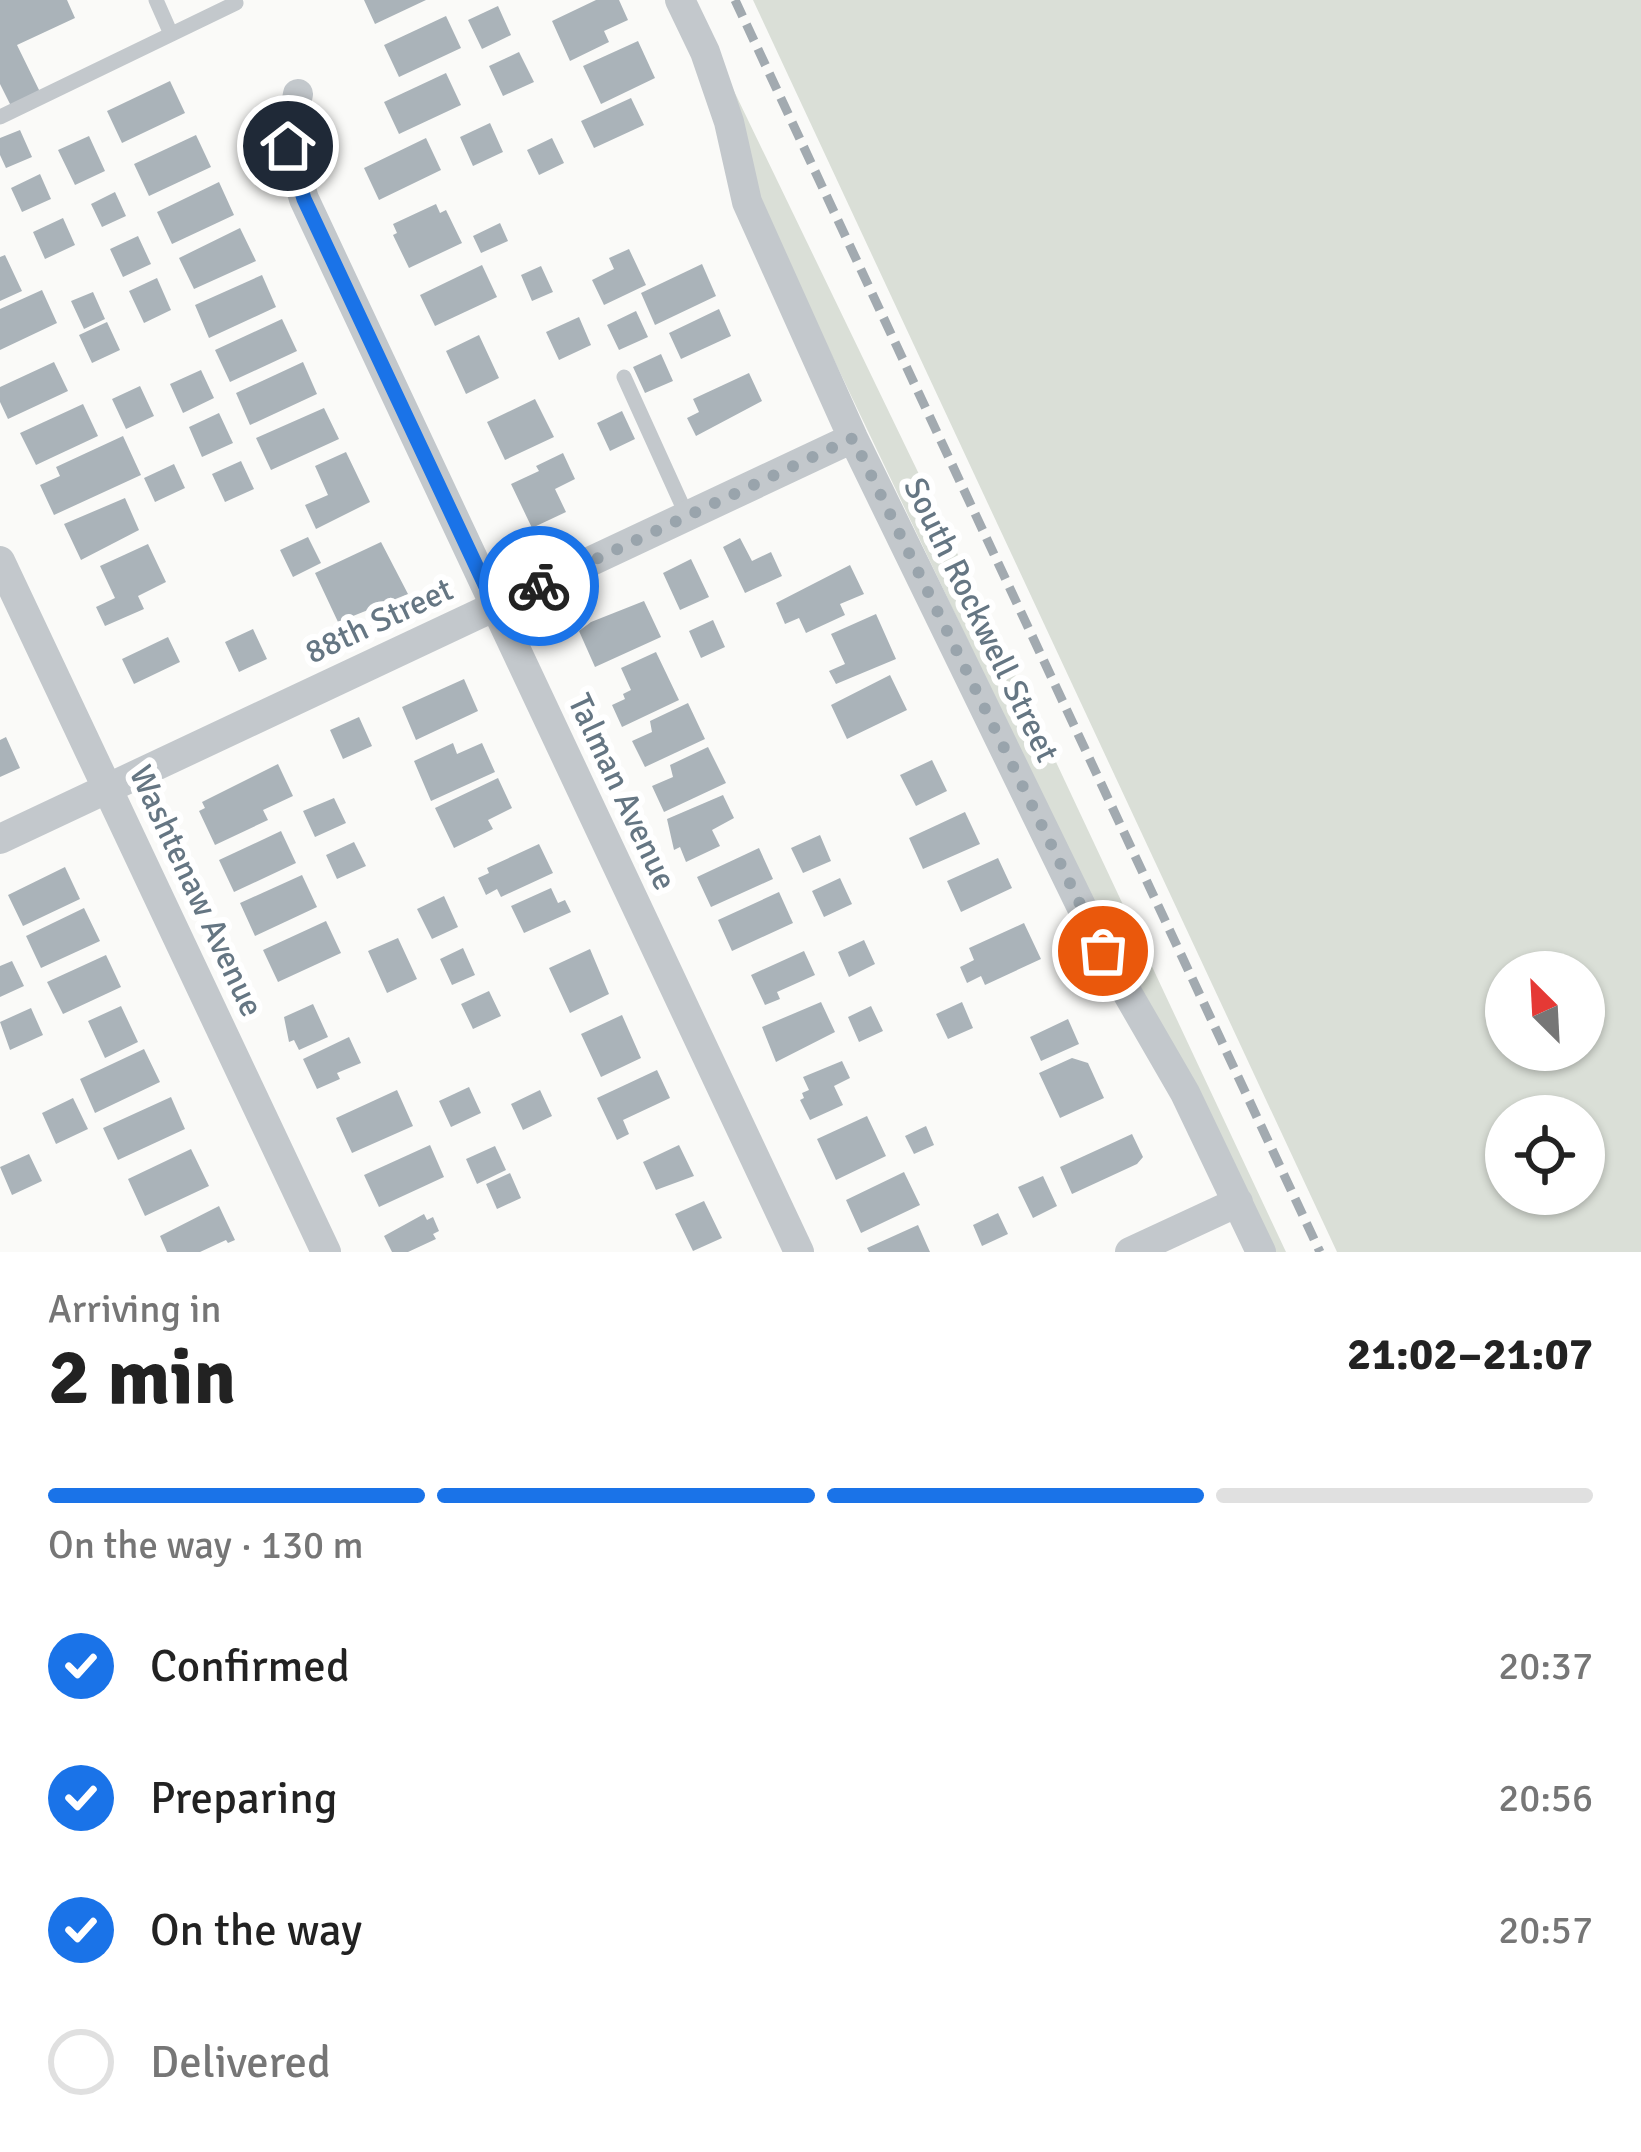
<!DOCTYPE html>
<html lang="en">
<head>
<meta charset="utf-8">
<style>
	:root { --surface:#fff; --page:#f6f6f6; --text:#222; --muted:#767676; --line:#e0e0e0; --accent:#1a73e8 }
	body { margin:0; font-family:Signika,sans-serif; background:var(--page); color:var(--text); height:100vh; display:flex; flex-direction:column; font-size:45px; white-space:nowrap }
	* { box-sizing:border-box; margin:0 }
	p { font-size:39px; color:var(--muted) }
	.icon { flex:none; width:66px; height:66px; fill:none; stroke:currentColor; stroke-width:2; stroke-linecap:round; stroke-linejoin:round }
	.map { position:relative; height:1252px; overflow:hidden }
	.details { display:flex; flex-direction:column; background:var(--surface); flex:1 }
	.details>* { flex:none }
	.needle { width:78px; rotate:336deg }
	.controls { position:absolute; left:1485px; top:951px; display:grid; gap:24px }
	.controls a { display:grid; place-items:center; width:120px; height:120px; border-radius:50%; background:var(--surface); box-shadow:0 3px 9px #0004; font-size:60px }
	.pin { position:absolute; display:grid; place-items:center; width:102px; height:102px; color:#fff; margin:-51px; border:6px solid #fff; border-radius:50%; box-shadow:0 3px 12px #0007 }
	.courier { position:absolute; display:grid; place-items:center; width:120px; height:120px; margin:-60px; border:9px solid #1a73e8; border-radius:50%; background:#fff; color:#222; box-shadow:0 3px 15px #0007 }
	.headline em { font-style:normal; font-weight:800 }
	.headline div { display:flex; flex-direction:column-reverse }
	.headline { display:flex; align-items:center; justify-content:space-between; height:204px; padding:0 48px }
	h1 { font-size:78px; font-weight:800; line-height:90px }
	.bar { display:grid; grid-template-columns:repeat(4,1fr); gap:18px 12px; align-content:center; height:144px; padding:0 48px }
	.bar i { height:15px; border-radius:9px; background:var(--line) }
	.bar .selected { background:var(--accent) }
	.bar p { grid-column:span 4 }
	ol { padding:0 48px; list-style:none }
	li { display:flex; align-items:center; gap:36px; height:132px }
	li p { margin-inline-start:auto }
	li .icon { padding:12px; border-radius:50%; background:var(--accent); color:#fff; stroke-width:4 }
	li:last-child { color:var(--muted) }
	li i { width:66px; height:66px; border:6px solid var(--line); border-radius:50% }
	.map>svg:first-child { display:block }
	.green { fill:#dadfd7; fill-rule:evenodd }
	.building { fill:#aab3b9 }
	.lines { fill:none; stroke-linecap:round; stroke-linejoin:round }
	.lane { stroke:#c3c8cc; stroke-width:15 }
	.street { stroke:#c3c8cc; stroke-width:30 }
	.rail { stroke:#a2aab0; stroke-width:9; stroke-dasharray:18 9; stroke-linecap:butt }
	.done { stroke:#99a4ac; stroke-width:12; stroke-dasharray:0 21.6 }
	.route { stroke:#1a73e8; stroke-width:15 }
	.labels { text-anchor:middle; dominant-baseline:central; stroke-width:12; stroke-linejoin:round; paint-order:stroke }
	.street-label { font-size:33px; fill:#657683; stroke:#fff }
</style>
</head>
<body>
<div class="map">
<svg width="1641" height="1252" viewBox="0 0 1641 1252">
	<rect width="100%" height="100%" fill="#fafaf8"/>
	<path class="green" d="M753,0H1641V1252H1337ZM1584,972V1050H1506V972ZM1584,1116V1194H1506V1116Z
		M720,62L987,615L1286,1252H1271L1108,935L755,194Z"/>
	<path class="building" d="M0,0H67L75,18L17,45L40,92L11,106L0,84Z
		M364,0H426L375,24Z
		M596,0H619L628,20L604,31L609,42L570,61L552,21Z
		M498,6L511,35L482,49L468,20Z
		M446,16L461,48L399,77L384,45Z
		M638,41L655,78L601,104L583,66Z
		M519,52L534,82L503,96L489,66Z
		M446,73L461,105L399,134L384,102Z
		M170,81L185,113L122,143L107,111Z
		M631,98L644,125L594,148L581,121Z
		M490,123L503,152L473,166L460,137Z
		M20,130L32,157L6,168L0,155V138Z
		M196,135L211,167L149,196L134,164Z
		M89,136L105,171L75,185L58,150Z
		M426,138L441,170L379,200L364,168Z
		M552,138L564,163L539,175L527,150Z
		M40,174L51,199L22,212L11,188Z
		M219,182L234,215L172,244L157,212Z
		M115,192L126,216L102,227L91,204Z
		M436,204L440,213L446,210L462,243L409,268L393,235L397,233L393,224Z
		M63,218L75,245L45,259L33,232Z
		M500,223L508,241L481,253L473,236Z
		M240,228L256,261L194,289L179,258Z
		M138,236L151,264L123,277L110,249Z
		M629,249L646,285L604,305L592,280L614,269L609,258Z
		M5,255L22,291L0,301V257Z
		M702,264L716,296L655,325L641,293Z
		M482,265L497,297L435,326L420,295Z
		M541,266L553,292L532,301L521,275Z
		M262,275L276,307L209,338L195,305Z
		M157,278L171,310L144,323L129,291Z
		M42,290L57,323L0,350V309Z
		M93,292L105,319L84,329L71,301Z
		M719,309L731,336L681,359L669,333Z
		M636,311L648,337L619,350L607,325Z
		M579,317L591,345L559,360L546,332Z
		M282,319L297,351L230,382L215,350Z
		M107,322L120,350L92,363L79,335Z
		M479,335L499,378L466,394L446,351Z
		M661,354L673,381L645,393L633,367Z
		M54,362L68,391L8,419L0,402V387Z
		M303,362L317,394L250,425L236,393Z
		M201,370L214,398L183,413L170,384Z
		M749,373L762,401L696,436L687,418L699,412L693,399Z
		M140,386L154,416L126,429L112,399Z
		M535,399L554,437L505,460L487,422Z
		M83,404L98,436L36,465L20,433Z
		M324,408L339,439L271,470L256,438Z
		M622,411L635,439L610,451L597,423Z
		M219,413L233,443L202,457L189,427Z
		M123,436L141,475L54,515L40,485L60,476L56,467Z
		M346,452L370,502L316,529L305,505L328,495L315,466Z
		M563,453L575,479L555,489L566,512L532,528L511,484L539,471L536,466Z
		M241,461L254,489L225,502L212,474Z
		M174,464L185,488L155,502L144,478Z
		M125,498L139,530L81,560L64,524Z
		M308,537L321,563L293,577L280,550Z
		M740,538L752,561L771,552L782,576L745,593L723,547Z
		M381,542L408,594L338,622L315,573Z
		M148,544L166,582L138,596L144,609L105,626L96,607L115,598L100,566Z
		M691,559L709,597L680,610L663,573Z
		M850,565L864,594L840,604L845,615L806,633L799,618L785,624L776,603Z
		M644,601L661,637L595,667L579,631L591,622Z
		M876,614L896,659L836,684L829,671L845,664L831,634Z
		M713,620L725,647L701,658L689,631Z
		M253,629L267,659L239,672L225,642Z
		M168,637L180,662L134,684L122,659Z
		M656,652L679,700L622,727L612,705L625,699L623,694L631,690L621,668Z
		M890,675L907,710L847,739L831,705Z
		M464,679L478,711L416,740L402,707Z
		M688,703L705,739L645,767L632,741L652,732L650,721Z
		M359,717L372,746L343,759L330,730Z
		M6,737L20,768L0,777V740Z
		M453,743L457,754L482,743L495,772L431,801L414,761Z
		M708,747L726,783L664,812L652,786L673,777L670,765Z
		M932,760L947,791L916,806L900,775Z
		M278,764L293,796L263,810L268,820L215,845L199,811L205,808L202,802Z
		M498,778L512,808L488,820L493,829L454,848L435,808Z
		M723,795L734,818L712,830L720,846L686,862L680,847L674,850L667,819Z
		M334,798L346,823L315,837L303,811Z
		M965,812L980,844L923,869L909,838Z
		M281,831L296,863L234,892L219,860Z
		M820,835L831,861L803,873L791,848Z
		M354,842L366,866L337,879L326,855Z
		M539,844L553,873L501,897L497,889L486,895L478,878L489,873L487,868Z
		M759,848L773,879L711,907L697,877Z
		M998,858L1012,888L961,912L947,881Z
		M65,867L80,899L23,926L8,895Z
		M302,875L317,907L255,936L240,903Z
		M840,878L852,904L824,917L812,891Z
		M551,888L558,903L565,900L571,912L524,933L511,906Z
		M779,892L793,923L732,951L718,920Z
		M444,896L458,927L432,939L417,909Z
		M84,908L100,941L41,968L26,936Z
		M326,921L341,953L278,982L263,950Z
		M1024,923L1041,959L985,985L981,976L967,983L960,967L974,960L969,948Z
		M398,938L417,979L387,993L368,951Z
		M864,940L875,964L849,977L838,952Z
		M463,948L475,975L452,985L440,959Z
		M590,949L609,994L570,1013L549,968Z
		M804,951L815,975L777,992L780,999L765,1005L751,975Z
		M106,955L121,987L63,1014L47,982Z
		M12,961L24,986L0,997V966Z
		M489,991L501,1016L473,1029L461,1004Z
		M821,1002L835,1032L776,1062L762,1027Z
		M962,1002L973,1028L948,1039L936,1014Z
		M313,1004L328,1037L299,1050L294,1040L289,1042L284,1017Z
		M121,1006L138,1042L105,1058L88,1021Z
		M871,1006L883,1031L859,1042L848,1017Z
		M31,1008L43,1035L10,1050L0,1022Z
		M622,1015L641,1058L601,1077L581,1034Z
		M1068,1019L1079,1044L1041,1061L1030,1037Z
		M349,1037L361,1063L337,1073L340,1079L317,1089L303,1059Z
		M144,1049L160,1082L95,1113L80,1079Z
		M1072,1058L1088,1063L1104,1098L1060,1118L1039,1073Z
		M842,1061L850,1078L834,1086L843,1105L810,1120L800,1100L804,1098L802,1093L809,1090L803,1077Z
		M657,1070L670,1098L623,1120L629,1134L617,1140L597,1098Z
		M469,1087L481,1113L451,1127L439,1101Z
		M397,1090L413,1126L352,1153L336,1118Z
		M540,1090L552,1116L523,1130L511,1104Z
		M171,1097L185,1129L118,1160L103,1128Z
		M73,1098L88,1129L56,1144L42,1113Z
		M867,1116L886,1156L836,1180L817,1139Z
		M926,1126L934,1145L914,1154L905,1136Z
		M1132,1134L1143,1157L1137,1164L1072,1194L1060,1167Z
		M430,1145L444,1177L379,1207L364,1175Z
		M679,1145L694,1176L656,1190L643,1162Z
		M495,1146L506,1170L477,1184L466,1159Z
		M191,1149L209,1186L145,1216L128,1179Z
		M29,1154L42,1181L12,1195L0,1167Z
		M904,1172L920,1205L861,1233L846,1200Z
		M510,1173L521,1198L497,1209L486,1184Z
		M1043,1176L1057,1206L1033,1218L1018,1187Z
		M704,1201L722,1238L693,1251L675,1214Z
		M219,1206L235,1240L228,1243L226,1240L200,1252H167L160,1236Z
		M998,1213L1008,1234L982,1246L973,1225Z
		M424,1214L427,1220L433,1217L439,1231L433,1234L436,1239L408,1252H392L384,1236Z
		M918,1225L930,1252H869L867,1248Z"/>
	<g class="lines">
		<path class="lane" d="M156,0L171,34
			M0,117L236,3
			M624,377L687,516"/>
		<path class="street" d="M680,0L705,52L729,122L747,202L853,438L1103,951L1185,1093L1261,1252
			M298,94L288,146L304,199L799,1252
			M0,561L326,1252
			M0,839L853,438
			M1130,1252L1238,1202"/>
		<path class="rail" d="M735,0L1320,1252"/>
	</g>
	<g class="lines">
		<path class="done" d="M539,586L853,438L1103,951"/>
		<path class="route" d="M288,146L304,199L495,606L539,586"/>
	</g>
	<g class="labels">
		<g class="street-label">
			<text transform="translate(981 620) rotate(64)">South Rockwell Street</text>
			<text transform="translate(379 621) rotate(-25)">88th Street</text>
			<text transform="translate(622 792) rotate(65)">Talman Avenue</text>
			<text transform="translate(196 891) rotate(65)">Washtenaw Avenue</text>
		</g>
	</g>
</svg>
<div class="controls">
<a><svg class="needle" viewBox="-14 -14 28 28"><path d="M0-13l5 13h-10z" fill="#e53935"/><path d="M0 13l5-13h-10z" fill="#767676"/></svg></a>
<a><svg class="icon" aria-label="locate" viewBox="0 0 24 24"><circle cx="12" cy="12" r="6"/><path d="M12 2v4M12 18v4M2 12h4M18 12h4"/></svg></a>
</div>
<div class="pin" style="left:1103px;top:951px;background:#ea580c"><svg class="icon" aria-label="bag" viewBox="0 0 24 24"><path d="M5 8h14l-1 12H6zM9 8a3 3 0 0 1 6 0"/></svg></div>
<div class="pin" style="left:288px;top:146px;background:#1f2937"><svg class="icon" aria-label="home" viewBox="0 0 24 24"><path d="M3 11l9-7 9 7M6 9v11h12V9"/></svg></div>
<div class="courier" style="left:539px;top:586px"><svg class="icon" aria-label="bike" viewBox="0 0 24 24"><circle cx="6" cy="16" r="4"/><circle cx="18" cy="16" r="4"/><path d="M6 16l4-8h5l3 8M10 8l3 8H6M13 5h3"/></svg></div>
</div>
<section class="details">
<div class="headline"><div><h1>2 min</h1><p>Arriving in</p></div><em>21:02–21:07</em></div>
<div class="bar"><i class="selected"></i><i class="selected"></i><i class="selected"></i><i></i><p>On the way · 130 m</p></div>
<ol>
<li><svg class="icon" aria-label="check" viewBox="0 0 24 24"><path d="M5 12l5 5 9-10"/></svg>Confirmed<p>20:37</p></li>
<li><svg class="icon" aria-label="check" viewBox="0 0 24 24"><path d="M5 12l5 5 9-10"/></svg>Preparing<p>20:56</p></li>
<li><svg class="icon" aria-label="check" viewBox="0 0 24 24"><path d="M5 12l5 5 9-10"/></svg>On the way<p>20:57</p></li>
<li><i></i>Delivered</li>
</ol>
</section>
</body>
</html>
